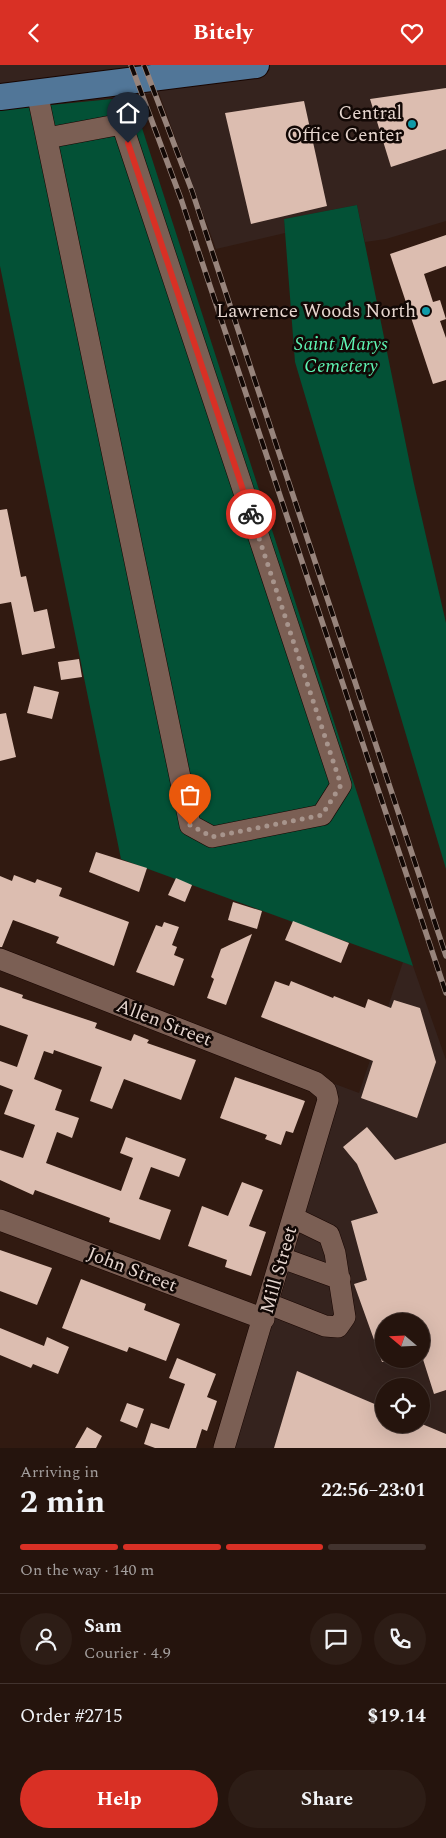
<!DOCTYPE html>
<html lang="en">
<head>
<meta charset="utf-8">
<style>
	:root { --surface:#25140d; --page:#2d1d16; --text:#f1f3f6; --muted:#a39e9d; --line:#42332e; --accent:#d93025 }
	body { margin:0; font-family:Spectral,serif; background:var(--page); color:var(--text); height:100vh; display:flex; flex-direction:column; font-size:19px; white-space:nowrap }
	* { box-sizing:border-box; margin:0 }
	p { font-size:16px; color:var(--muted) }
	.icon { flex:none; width:28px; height:28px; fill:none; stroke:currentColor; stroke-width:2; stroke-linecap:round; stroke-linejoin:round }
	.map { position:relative; height:1383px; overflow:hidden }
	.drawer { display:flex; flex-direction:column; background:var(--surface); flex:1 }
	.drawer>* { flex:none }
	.needle { width:32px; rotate:289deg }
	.controls { position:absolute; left:375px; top:1248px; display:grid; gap:10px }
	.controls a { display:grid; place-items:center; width:55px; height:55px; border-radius:50%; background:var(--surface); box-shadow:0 5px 20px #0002,0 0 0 1px var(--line); font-size:25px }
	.pin { position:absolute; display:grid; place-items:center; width:42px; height:42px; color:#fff; margin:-51px -21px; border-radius:50% 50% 50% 0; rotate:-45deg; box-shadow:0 0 5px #0007 }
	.pin .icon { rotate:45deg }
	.courier { position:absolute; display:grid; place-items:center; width:50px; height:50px; margin:-25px; border:4px solid #d93025; border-radius:50%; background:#fff; color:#222; box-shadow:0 1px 6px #0007 }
	.summary em { font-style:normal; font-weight:700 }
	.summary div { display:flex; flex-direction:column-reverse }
	.summary { display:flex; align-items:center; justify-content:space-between; height:85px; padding:0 20px }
	h1 { font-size:32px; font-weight:700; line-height:38px }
	.bar { display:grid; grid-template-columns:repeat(4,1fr); gap:8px 5px; align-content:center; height:60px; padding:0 20px }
	.bar i { height:6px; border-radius:4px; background:var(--line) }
	.bar .selected { background:var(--accent) }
	.bar p { grid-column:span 4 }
	.line { display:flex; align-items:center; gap:12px; padding:0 20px; border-top:1px solid var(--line) }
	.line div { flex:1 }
	.round { display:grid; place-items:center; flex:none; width:52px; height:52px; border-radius:26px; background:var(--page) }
	.action { display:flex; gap:10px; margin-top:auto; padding:10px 20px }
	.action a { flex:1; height:58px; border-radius:30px; background:var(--accent); color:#fff; font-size:20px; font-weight:700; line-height:58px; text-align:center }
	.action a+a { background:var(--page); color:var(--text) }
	header { display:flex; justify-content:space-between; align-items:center; height:65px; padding:0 20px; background:var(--accent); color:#fff; font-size:22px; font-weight:700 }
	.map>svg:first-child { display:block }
	.commercial { fill:#35231e; fill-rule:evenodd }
	.green { fill:#035136 }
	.building { fill:#dcbdb0 }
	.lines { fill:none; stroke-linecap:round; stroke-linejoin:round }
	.minor-casing { stroke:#180501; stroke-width:22 }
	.major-casing { stroke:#180501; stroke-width:28 }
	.minor { stroke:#7b5f54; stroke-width:21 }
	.major { stroke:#517698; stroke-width:26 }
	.rail-casing { stroke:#97847c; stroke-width:5.5 }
	.rail { stroke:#120805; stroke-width:4; stroke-dasharray:11; stroke-linecap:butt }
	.done { stroke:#a7948c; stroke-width:5; stroke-dasharray:0 9 }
	.route { stroke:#d93025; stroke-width:6 }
	.culture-dot { fill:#0f9aa8; stroke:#120805; stroke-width:2 }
	.labels { text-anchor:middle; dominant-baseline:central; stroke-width:5; stroke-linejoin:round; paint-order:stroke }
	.poi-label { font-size:19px; fill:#e6d6cf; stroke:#120805; text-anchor:end }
	.park-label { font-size:19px; font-style:italic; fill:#5ef5b4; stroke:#120805 }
	.street-label { font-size:19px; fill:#e6d6cf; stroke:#120805 }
</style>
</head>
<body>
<header><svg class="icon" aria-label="back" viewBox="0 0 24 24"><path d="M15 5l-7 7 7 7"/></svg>Bitely<svg class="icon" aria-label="heart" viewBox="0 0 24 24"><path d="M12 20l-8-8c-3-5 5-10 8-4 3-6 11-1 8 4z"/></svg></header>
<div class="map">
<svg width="446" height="1383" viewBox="0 0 446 1383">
	<rect width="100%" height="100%" fill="#311a11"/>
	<path class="commercial" d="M0,0H148L153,11L261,0H446V156L386,174L365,177L357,140L284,154L285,168L216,184L159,28L0,45Z
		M403,897L413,901L446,995V1383H223L335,1019L359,1028ZM384,1256H421V1294H384ZM384,1321H421V1359H384Z"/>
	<path class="green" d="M132,32L413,901L121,794L0,201V45Z
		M357,140L414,419L446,558V804L295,297L284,154Z"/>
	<path class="building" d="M446,23V84L391,102L370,34Z
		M304,36L327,141L251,159L225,48Z
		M446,170V201L424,209L433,237L440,235L446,254L440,256L446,273V315L433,319L390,189Z
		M7,444L21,512L26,511L34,547L47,544L55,583L22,590L11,537L0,539V445Z
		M79,594L82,612L61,615L58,597Z
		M34,621L59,627L52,654L27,648Z
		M6,648L16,692L0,696V649Z
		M96,787L147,803L139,827L89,807Z
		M14,810L35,818L37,814L62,823L59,831L129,857L114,901L56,878L59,872L13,855L2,882H0V811L12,816Z
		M176,813L192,820L185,837L168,830Z
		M233,837L262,846L257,864L228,855Z
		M293,856L349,878L341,898L285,875Z
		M164,857L179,862L172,880L177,882L174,890L184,894L174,921L136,907L156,860L162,862Z
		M252,869L226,940L207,933L214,914L211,912L221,884Z
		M275,916L289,921L291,916L333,933L334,931L365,943L368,934L391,943L394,935L420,943L436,997L417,1053L361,1033L373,996L261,952Z
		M0,922L23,930L22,933L97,958L95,963L131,976L134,969L149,975L147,978L196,995L181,1035L124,1014L112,1044L90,1036L102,1002L54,985L53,989L44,986L34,1014L62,1025L55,1045L79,1053L72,1073L57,1067L46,1098L121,1126L133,1093L120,1088L126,1072L186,1094L179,1112L151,1102L139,1134L171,1145L160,1175L109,1157L110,1153L35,1125L33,1130L0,1115V1085L23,1093L35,1060L4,1049L13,1025L0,1020V996L17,1002L28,970L0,960Z
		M235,1012L305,1036L293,1068L286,1066L281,1080L265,1074L267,1070L220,1053Z
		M367,1062L395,1095L446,1078V1325L434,1329L421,1288V1256H384V1297H382L354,1219L367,1215L351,1156L378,1148L357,1099L343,1082Z
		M242,1117L263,1125L249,1161L266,1167L251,1211L225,1202L227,1195L188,1181L202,1141L228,1151Z
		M0,1185L52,1203L37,1240L0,1226Z
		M81,1214L146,1239L144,1245L180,1259L166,1296L129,1282L127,1287L62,1263Z
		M0,1263L44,1281L47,1272L69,1282L58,1309L33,1299L31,1303L0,1290Z
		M177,1293L216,1309L207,1332L217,1336L207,1366L202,1364L196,1383H155L144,1379L151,1358L169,1364L185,1319L169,1313Z
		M297,1306L384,1343V1359H422L446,1369V1383H274Z
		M127,1338L144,1344L137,1363L120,1356Z
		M87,1362L102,1371L96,1383H75Z"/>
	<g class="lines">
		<defs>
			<path id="minor" d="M37,27L190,760L212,772L322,750L341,720L122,59L47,73
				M0,894L315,1017L326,1026L328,1035L224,1383
				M0,1155L264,1254
				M282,1193L340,1214
				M269,1239L325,1261L338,1262L345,1252L335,1188L329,1170L294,1153"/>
			<path id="major" d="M0,32L256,0"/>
		</defs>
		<use href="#minor" class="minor-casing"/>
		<use href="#major" class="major-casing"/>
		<use href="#minor" class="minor"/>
		<use href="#major" class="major"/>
		<defs>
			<path id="rail" d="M131,0L181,134L446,928
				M144,0L192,126L446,891"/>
		</defs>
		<use href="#rail" class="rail-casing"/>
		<use href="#rail" class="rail"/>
	</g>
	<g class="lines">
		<path class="done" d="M190,760L212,772L322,750L341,720L251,449"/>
		<path class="route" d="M128,78L251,449"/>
	</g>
	<g class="culture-dot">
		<circle cx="412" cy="59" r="5"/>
		<circle cx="426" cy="246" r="5"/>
	</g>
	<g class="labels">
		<g class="poi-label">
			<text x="402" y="48">Central<tspan x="402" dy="22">Office Center</tspan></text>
			<text x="416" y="246">Lawrence Woods North</text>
		</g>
		<g class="park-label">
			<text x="341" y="279">Saint Marys<tspan x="341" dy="22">Cemetery</tspan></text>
		</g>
		<g class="street-label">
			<text transform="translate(164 958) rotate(21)">Allen Street</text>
			<text transform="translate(132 1205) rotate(21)">John Street</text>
			<text transform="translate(279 1205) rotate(-74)">Mill Street</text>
		</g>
	</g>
</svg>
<div class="controls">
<a><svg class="needle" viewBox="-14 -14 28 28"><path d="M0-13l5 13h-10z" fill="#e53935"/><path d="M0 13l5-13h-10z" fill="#a39e9d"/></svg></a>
<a><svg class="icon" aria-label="locate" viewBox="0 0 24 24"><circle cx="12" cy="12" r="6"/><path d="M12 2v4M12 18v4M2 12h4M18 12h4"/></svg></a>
</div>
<div class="pin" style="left:190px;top:760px;background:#ea580c"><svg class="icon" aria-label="bag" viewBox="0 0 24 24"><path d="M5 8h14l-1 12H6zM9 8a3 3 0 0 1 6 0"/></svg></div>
<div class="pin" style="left:128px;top:78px;background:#1f2937"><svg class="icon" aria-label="home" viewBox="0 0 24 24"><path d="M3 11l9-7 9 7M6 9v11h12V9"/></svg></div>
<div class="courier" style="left:251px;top:449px"><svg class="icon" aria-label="bike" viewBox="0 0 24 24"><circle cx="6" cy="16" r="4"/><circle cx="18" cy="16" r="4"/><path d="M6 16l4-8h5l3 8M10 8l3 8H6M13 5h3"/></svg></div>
</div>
<section class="drawer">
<div class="summary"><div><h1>2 min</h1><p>Arriving in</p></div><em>22:56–23:01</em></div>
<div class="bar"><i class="selected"></i><i class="selected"></i><i class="selected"></i><i></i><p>On the way · 140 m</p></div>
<div class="line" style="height:90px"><a class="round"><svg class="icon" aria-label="person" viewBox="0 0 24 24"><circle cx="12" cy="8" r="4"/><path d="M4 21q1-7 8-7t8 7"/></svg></a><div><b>Sam</b><p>Courier · 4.9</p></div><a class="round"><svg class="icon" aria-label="chat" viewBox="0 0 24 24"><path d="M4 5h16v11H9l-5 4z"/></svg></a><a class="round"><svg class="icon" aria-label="phone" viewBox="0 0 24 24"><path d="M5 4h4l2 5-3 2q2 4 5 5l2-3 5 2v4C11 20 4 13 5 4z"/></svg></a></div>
<div class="line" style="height:65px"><div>Order #2715</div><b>$19.14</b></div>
<div class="action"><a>Help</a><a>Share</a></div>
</section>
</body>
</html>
